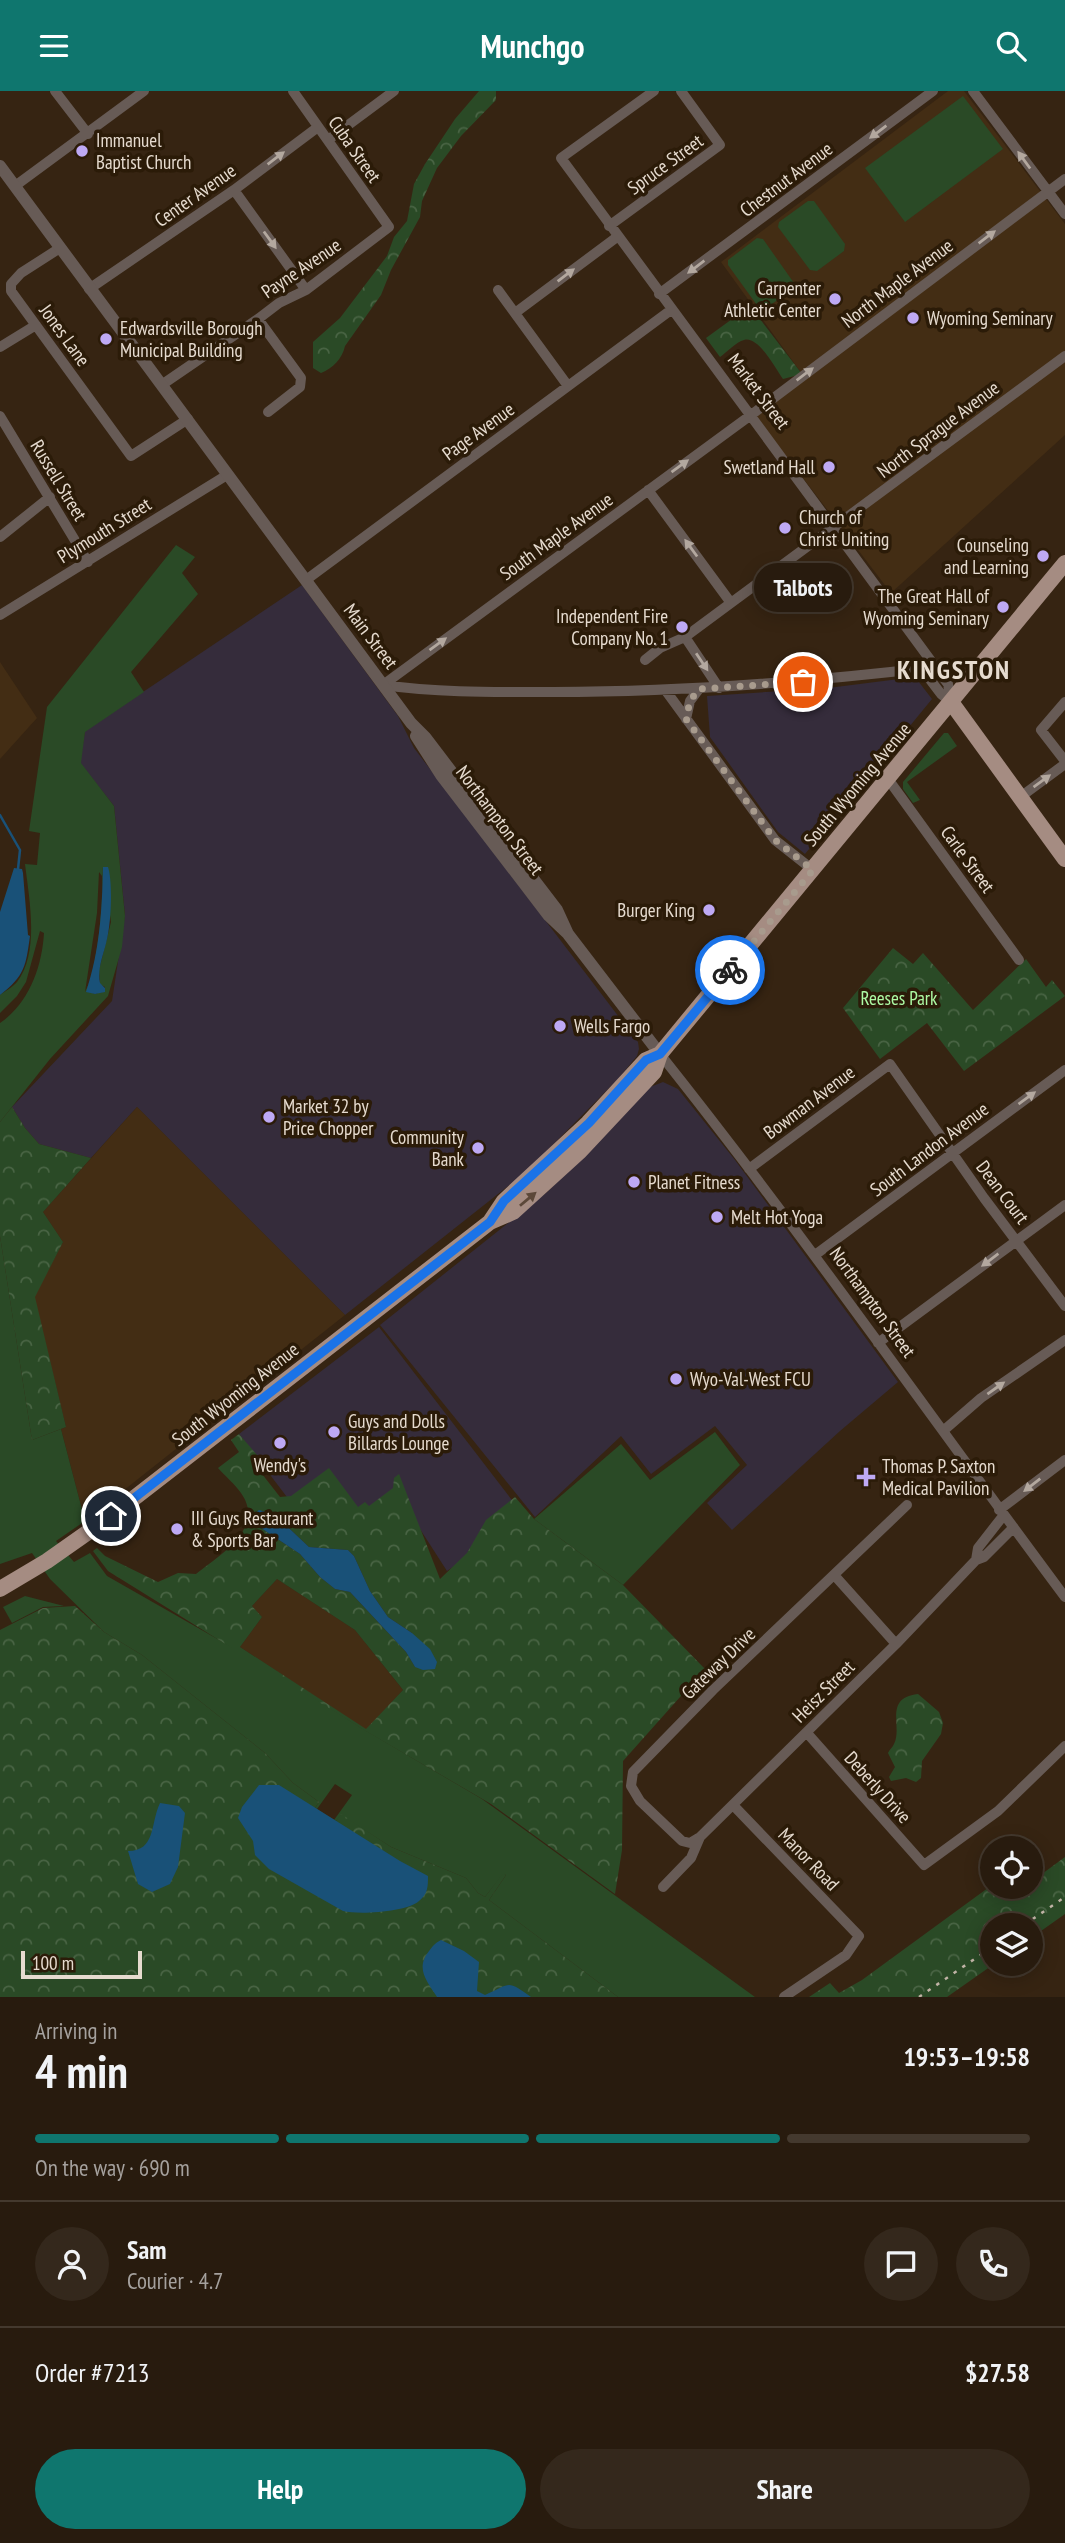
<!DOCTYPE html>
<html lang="en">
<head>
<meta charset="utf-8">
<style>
	:root { --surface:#281b0e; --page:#34281c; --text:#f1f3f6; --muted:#a5a19e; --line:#44392e; --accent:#0f766e }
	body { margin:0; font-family:"PT Sans Narrow",sans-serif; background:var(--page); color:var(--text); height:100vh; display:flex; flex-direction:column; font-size:26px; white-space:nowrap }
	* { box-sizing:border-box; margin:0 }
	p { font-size:23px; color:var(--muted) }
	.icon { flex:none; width:38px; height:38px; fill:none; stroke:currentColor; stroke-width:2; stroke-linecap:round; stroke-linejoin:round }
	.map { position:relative; height:1906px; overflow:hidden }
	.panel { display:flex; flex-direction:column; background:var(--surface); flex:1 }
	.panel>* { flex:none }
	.controls { position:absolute; left:980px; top:1745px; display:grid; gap:14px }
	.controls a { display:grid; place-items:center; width:63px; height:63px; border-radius:50%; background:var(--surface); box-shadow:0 4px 18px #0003,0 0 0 2px var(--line); font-size:35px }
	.scale { position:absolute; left:21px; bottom:18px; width:121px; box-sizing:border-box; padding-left:7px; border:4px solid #e6dbcf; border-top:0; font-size:19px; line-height:24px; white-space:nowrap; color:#e6dbcf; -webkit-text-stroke:5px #2b1b08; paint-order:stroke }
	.pin { position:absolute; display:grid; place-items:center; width:60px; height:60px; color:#fff; margin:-30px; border:4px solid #fff; border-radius:50%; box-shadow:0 2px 7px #0007 }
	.courier { position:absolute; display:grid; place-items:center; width:70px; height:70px; margin:-35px; border:5px solid #1a73e8; border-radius:50%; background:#fff; color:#222; box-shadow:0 2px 9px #0007 }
	.bubble { position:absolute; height:49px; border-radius:24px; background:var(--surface); box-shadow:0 4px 18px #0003,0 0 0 2px var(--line); font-size:23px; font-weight:800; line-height:49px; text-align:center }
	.overview em { font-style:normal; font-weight:800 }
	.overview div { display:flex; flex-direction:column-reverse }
	.overview { display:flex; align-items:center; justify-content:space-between; height:119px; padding:0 35px }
	h1 { font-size:46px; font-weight:800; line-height:52px }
	.bar { display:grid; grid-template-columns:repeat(4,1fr); gap:10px 7px; align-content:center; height:84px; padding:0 35px }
	.bar i { height:9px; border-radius:5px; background:var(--line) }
	.bar .selected { background:var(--accent) }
	.bar p { grid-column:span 4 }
	.line { display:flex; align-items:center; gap:18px; padding:0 35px; border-top:2px solid var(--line) }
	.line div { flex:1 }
	.round { display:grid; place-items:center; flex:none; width:74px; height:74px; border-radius:37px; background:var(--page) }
	.cta { display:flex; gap:14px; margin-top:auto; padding:14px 35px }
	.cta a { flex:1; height:80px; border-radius:42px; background:var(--accent); color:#fff; font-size:28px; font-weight:800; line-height:80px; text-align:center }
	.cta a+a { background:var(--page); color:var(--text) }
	header { display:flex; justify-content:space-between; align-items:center; height:91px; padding:0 35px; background:var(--accent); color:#fff; font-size:32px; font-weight:800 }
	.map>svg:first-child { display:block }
	.commercial { fill:#352c3b }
	.built { fill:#432d14 }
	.grass { fill:#2a4a26; fill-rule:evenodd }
	.forest { fill:url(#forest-crowns); fill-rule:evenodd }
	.water { fill:#195178 }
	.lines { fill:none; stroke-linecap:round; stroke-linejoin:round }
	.stream { stroke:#195178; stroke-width:2.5 }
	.minor { stroke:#675b56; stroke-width:10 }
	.tertiary { stroke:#675b56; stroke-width:12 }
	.primary { stroke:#a58c82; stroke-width:16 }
	.rail { stroke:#c0b3a6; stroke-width:2.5; stroke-dasharray:3.5 7; stroke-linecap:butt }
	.oneway { fill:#b3a89f }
	.oneway2 { fill:#5c4839 }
	.done { stroke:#a89b8d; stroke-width:7; stroke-dasharray:0 12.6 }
	.route { stroke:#1a73e8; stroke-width:9 }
	.poi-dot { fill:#bea9f4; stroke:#2b1b08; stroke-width:2.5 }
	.labels { text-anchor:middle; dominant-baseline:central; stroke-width:7; stroke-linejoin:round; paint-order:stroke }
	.poi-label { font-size:19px; fill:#e6dbcf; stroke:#2b1b08; text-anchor:start }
	.street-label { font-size:19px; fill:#e6dbcf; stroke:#2b1b08 }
	.park-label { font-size:19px; fill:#adfaa4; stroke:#2b1b08 }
	.district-label { font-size:26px; font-weight:bold; letter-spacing:2px; fill:#e6dbcf; stroke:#2b1b08 }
</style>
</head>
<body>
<header><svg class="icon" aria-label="menu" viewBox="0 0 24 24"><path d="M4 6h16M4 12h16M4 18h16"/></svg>Munchgo<svg class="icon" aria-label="search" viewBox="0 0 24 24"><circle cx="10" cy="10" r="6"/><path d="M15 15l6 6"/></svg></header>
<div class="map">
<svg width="1065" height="1906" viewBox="0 0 1065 1906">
	<defs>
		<pattern id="forest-crowns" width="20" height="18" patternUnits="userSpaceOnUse" patternTransform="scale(1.75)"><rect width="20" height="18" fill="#2a4a26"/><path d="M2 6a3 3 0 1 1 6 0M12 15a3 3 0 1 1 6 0" fill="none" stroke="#496444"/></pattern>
	</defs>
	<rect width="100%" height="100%" fill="#362412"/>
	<path class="commercial" d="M302,494L398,625L414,657L638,951L639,958L637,965L618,988L527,1080L345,1224L137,1016L91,1067L39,1053L25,1037L12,1016L112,910L125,824L114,715L80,672L85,640Z
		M915,586L932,608L805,763L778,741L710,646L707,605L828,597Z
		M663,991L678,998L735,1069L898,1291L840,1340L732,1439L707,1412L747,1374L715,1335L651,1383L621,1345L535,1426L380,1234L547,1101L602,1047L650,996Z
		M379,1236L525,1426L447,1480L400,1407L360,1437L293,1414L239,1343Z"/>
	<path class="built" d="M948,0H964L1065,133V344L891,502L751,319L802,283L721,171Z
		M0,571L37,627L0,668Z
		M137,1016L345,1224L85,1430L61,1338L66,1336L34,1206L63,1151L43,1121Z
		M277,1488L355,1539L403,1599L366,1639L240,1556L262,1526L252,1515Z"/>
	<path class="grass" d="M963,5L1003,58L905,131L865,77Z
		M808,110H814L845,153L844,160L817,180L810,179L778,136L779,131Z
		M757,147L763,148L794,192V197L765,218L759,217L728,174V169Z
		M176,454L195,466L182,482L198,503L131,581L144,601L85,641L81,672L114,715L125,825L122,856L108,905L50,968L0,1031V932C29,912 42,876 44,842L40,840L26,891L17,905L0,922V904C5,900 13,896 17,891C40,861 29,807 25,773L37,774L40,742L29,740L47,616ZM103,776L111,831L99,879L100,893L105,896V900L95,903L87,900C100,859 102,819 103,776ZM99,781L102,785C102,822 103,867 85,901L97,822Z
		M944,642H948L957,655L907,691L920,709L913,712L903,698V691Z
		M0,1145L32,1349L61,1338L85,1430L56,1450L74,1471L90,1462L107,1485L242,1562L363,1638L482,1708L755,1906H618L489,1809L506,1784L503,1783L485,1806L478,1802L466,1787L391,1756L341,1724L336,1730L334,1729L352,1704L335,1693L317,1718L315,1717L319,1711L293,1692L265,1662L142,1564L104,1541L50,1488L32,1462L0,1473Z
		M715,1341L740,1374L623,1494L534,1428L621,1353L650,1389Z
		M25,1505L64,1515L43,1516L12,1532L3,1516Z"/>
	<path class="forest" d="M479,0H496V9L461,45L437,77L422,110L420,126L391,179L381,204L345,255C342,268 333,277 321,282L313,277V251L340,227L387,165L394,146L407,130L414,93L425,73L455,28Z
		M750,215L802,283L783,288C776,278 758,244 744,249C736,251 727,261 720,266L706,247Z
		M893,857L913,873L923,862L973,919L1026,868L1046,896L1052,889L1065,905L964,980L927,932L880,968L843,917Z
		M12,1016L25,1037L39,1053L91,1067L43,1121L63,1151L35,1206L66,1336L32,1349L0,1145V1031Z
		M239,1343L257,1364L255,1374L280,1406L291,1405L329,1377L358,1416L365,1411L369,1415L393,1397L394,1387L399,1383L440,1488L467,1462L486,1429L515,1406L534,1428L623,1494L705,1578L623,1670L622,1759L615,1803L491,1713L364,1639L108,1480L93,1460L97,1457L105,1465L158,1491L178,1482L196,1483C220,1464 266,1437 241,1402C235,1393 225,1385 218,1377L239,1361L231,1349ZM265,1419L274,1423L309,1456L348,1459L354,1465L370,1500L388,1526L412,1542L415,1576L406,1561L350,1501L335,1498L320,1486L300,1463L261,1437ZM277,1488L355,1539L400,1595L403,1599L366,1638L240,1556L262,1526L252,1515Z
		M75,1515L104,1541L142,1564L265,1662L293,1692L319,1711L315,1717L336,1730L341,1723L391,1756L466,1787L478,1802L485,1806L503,1782L506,1784L489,1809L618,1906H0V1539L43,1517Z
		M918,1603L939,1621L943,1632L941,1643L922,1670L921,1687L916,1691L906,1687L891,1690L889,1686L895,1676L888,1662C889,1659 893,1656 894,1653C903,1636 883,1607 918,1603Z
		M1065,1766V1823L1031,1847V1834H992V1872L994,1873L947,1906H809L830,1892L839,1902L862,1889L992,1794L1031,1796V1791Z"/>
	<path class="water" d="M103,776H108C113,791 111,832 107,848C104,863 97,877 100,892L105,897V901L95,903L86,901C100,859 102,819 103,776Z
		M14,777L22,778L23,782L28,844L30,845C26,874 25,885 0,904V821Z
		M259,1419L274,1423L309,1456L348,1459L354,1465L370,1500L388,1526L412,1542L430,1558L437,1571L435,1578L423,1579L415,1576L406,1561L350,1501L335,1498L320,1486L300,1463L261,1437L255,1422Z
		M259,1694H279L400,1770L428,1785C428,1795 428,1803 419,1810C407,1821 359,1824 343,1820L269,1778L255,1764L253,1750L238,1727L242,1716Z
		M160,1712L179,1715L185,1722L178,1776L170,1793L152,1801L138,1793L128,1760C156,1760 150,1733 160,1712Z
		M441,1849L464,1860L479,1871L477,1900L485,1904C511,1893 506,1888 531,1906H437C427,1890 415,1878 429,1860C433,1855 435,1852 441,1849Z"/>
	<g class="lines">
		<path class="stream" d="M0,724L20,759L18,778"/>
		<path class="minor" d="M55,0L88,43
			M654,0L561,67L948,593L951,611
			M973,0L1065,123
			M328,49L394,0
			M15,95L144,0
			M234,99L306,199
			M609,135L720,54L681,0
			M60,157L21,182L11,193V200L131,365L188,328
			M89,198L234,99L318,36
			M498,199L568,295
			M659,203L933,0
			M515,222L617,146
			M258,228L301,287L300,296L268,321
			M0,256L36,234
			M163,293L258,228L279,212L306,199L389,136L293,0
			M0,325L88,471
			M648,399L731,512
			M0,446L50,406
			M306,489L671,219
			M0,524L227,384
			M685,546L719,597
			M645,569L660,557L685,546L1065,265
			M922,573V578L941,603L951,611
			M383,594L751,324L1065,88
			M383,594C440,602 496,601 553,601C681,601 808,591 935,576
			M666,600L775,749L813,779
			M1065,611L1041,639L1065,670
			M686,628L690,610L699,598
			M888,688L1019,869
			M1019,707L1065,673
			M660,963C801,1140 930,1325 1065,1506
			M749,1078L890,973L984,1107L1065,1215
			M815,1164L1065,979
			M878,1252L1065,1114
			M943,1340L981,1307L1065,1249
			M999,1419L1065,1369
			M976,1469L984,1466L1013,1437
			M835,1485L896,1553
			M807,1642L924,1774L998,1720L1065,1655
			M733,1714L859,1845L846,1864L784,1906
			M700,1746L690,1752L682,1750L640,1710L631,1695L633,1681L713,1599L907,1414
			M663,1796L691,1767L700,1746L896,1553L976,1469L978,1457L1003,1425"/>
		<path class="tertiary" d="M0,75L411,632L425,646L557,819L568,843
			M416,645L441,684L549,825L568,843L660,963"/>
		<path class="primary" d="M951,611L1065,768
			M490,1131L504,1110L588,1032L646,969L660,963
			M0,1498L47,1470L111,1425L490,1131L513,1121L580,1060L654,981L660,963L1065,472"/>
		<path class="rail" d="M1024,1834L1065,1806
			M919,1906L992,1856"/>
	</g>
	<defs><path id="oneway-solid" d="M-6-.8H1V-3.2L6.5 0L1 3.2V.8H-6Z" transform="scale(1.75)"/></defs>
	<g class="oneway">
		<use href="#oneway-solid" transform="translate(878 41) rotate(143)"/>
		<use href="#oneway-solid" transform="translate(276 67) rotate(-37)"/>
		<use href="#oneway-solid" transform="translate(1024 69) rotate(-126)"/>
		<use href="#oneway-solid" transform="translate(987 146) rotate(-37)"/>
		<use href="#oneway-solid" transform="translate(270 149) rotate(54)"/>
		<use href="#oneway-solid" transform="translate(696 176) rotate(143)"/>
		<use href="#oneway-solid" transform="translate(566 184) rotate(-37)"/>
		<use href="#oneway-solid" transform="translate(805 283) rotate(-37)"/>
		<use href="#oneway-solid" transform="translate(680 375) rotate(-36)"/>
		<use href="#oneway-solid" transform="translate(691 457) rotate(-126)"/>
		<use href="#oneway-solid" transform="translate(438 553) rotate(-36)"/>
		<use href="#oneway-solid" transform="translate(702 571) rotate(56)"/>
		<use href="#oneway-solid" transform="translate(1042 690) rotate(-36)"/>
		<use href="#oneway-solid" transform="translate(1027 1007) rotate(-36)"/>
		<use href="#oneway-solid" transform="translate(990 1169) rotate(143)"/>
		<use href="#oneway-solid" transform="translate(996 1297) rotate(-35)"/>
		<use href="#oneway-solid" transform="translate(1032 1394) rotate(142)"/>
	</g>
	<use class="oneway2" href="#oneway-solid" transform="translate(528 1108) rotate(-40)"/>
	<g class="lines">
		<path class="done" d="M730,879L813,779L775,749L686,628L690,610L699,598L803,591"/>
		<path class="route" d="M111,1425L490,1131L504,1110L589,1032L646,969L660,963L730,879"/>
	</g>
	<g class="poi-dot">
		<circle cx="82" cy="60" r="7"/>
		<circle cx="835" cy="208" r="7"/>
		<circle cx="913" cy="227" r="7"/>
		<circle cx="106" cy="248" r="7"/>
		<circle cx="829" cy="376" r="7"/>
		<circle cx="785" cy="437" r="7"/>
		<circle cx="1043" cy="465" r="7"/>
		<circle cx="1003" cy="516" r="7"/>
		<circle cx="682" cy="536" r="7"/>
		<circle cx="709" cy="819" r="7"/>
		<circle cx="560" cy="935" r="7"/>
		<circle cx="269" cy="1026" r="7"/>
		<circle cx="478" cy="1057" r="7"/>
		<circle cx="634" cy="1091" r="7"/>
		<circle cx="717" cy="1126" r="7"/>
		<circle cx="676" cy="1288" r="7"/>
		<circle cx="334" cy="1341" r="7"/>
		<circle cx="280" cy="1352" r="7"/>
		<path d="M862.5 1375.5h7v7h7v7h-7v7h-7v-7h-7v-7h7z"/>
		<circle cx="177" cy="1438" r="7"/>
	</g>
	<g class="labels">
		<g class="poi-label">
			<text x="96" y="49">Immanuel<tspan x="96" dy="22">Baptist Church</tspan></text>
			<text x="821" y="197" text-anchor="end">Carpenter<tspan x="821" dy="22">Athletic Center</tspan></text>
			<text x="927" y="227">Wyoming Seminary</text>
			<text x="120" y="237">Edwardsville Borough<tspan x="120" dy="22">Municipal Building</tspan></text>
			<text x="815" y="376" text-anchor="end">Swetland Hall</text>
			<text x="799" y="426">Church of<tspan x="799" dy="22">Christ Uniting</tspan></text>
			<text x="1029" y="454" text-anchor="end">Counseling<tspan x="1029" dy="22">and Learning</tspan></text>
			<text x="989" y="505" text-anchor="end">The Great Hall of<tspan x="989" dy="22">Wyoming Seminary</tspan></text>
			<text x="668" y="525" text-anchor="end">Independent Fire<tspan x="668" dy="22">Company No. 1</tspan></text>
			<text x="695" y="819" text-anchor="end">Burger King</text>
			<text x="574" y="935">Wells Fargo</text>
			<text x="283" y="1015">Market 32 by<tspan x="283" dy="22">Price Chopper</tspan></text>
			<text x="464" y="1046" text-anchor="end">Community<tspan x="464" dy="22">Bank</tspan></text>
			<text x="648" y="1091">Planet Fitness</text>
			<text x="731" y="1126">Melt Hot Yoga</text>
			<text x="690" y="1288">Wyo-Val-West FCU</text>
			<text x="348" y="1330">Guys and Dolls<tspan x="348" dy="22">Billards Lounge</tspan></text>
			<text x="280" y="1374" text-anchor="middle">Wendy's</text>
			<text x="882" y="1375">Thomas P. Saxton<tspan x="882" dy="22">Medical Pavilion</tspan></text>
			<text x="191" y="1427">III Guys Restaurant<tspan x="191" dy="22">&amp; Sports Bar</tspan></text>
		</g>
		<g class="street-label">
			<text transform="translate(355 58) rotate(55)">Cuba Street</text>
			<text transform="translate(665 73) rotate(-36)">Spruce Street</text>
			<text transform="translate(786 88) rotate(-37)">Chestnut Avenue</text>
			<text transform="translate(195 104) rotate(-35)">Center Avenue</text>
			<text transform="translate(301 177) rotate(-34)">Payne Avenue</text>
			<text transform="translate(897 192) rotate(-37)">North Maple Avenue</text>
			<text transform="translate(65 244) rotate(54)">Jones Lane</text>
			<text transform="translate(759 300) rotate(53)">Market Street</text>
			<text transform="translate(938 338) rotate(-37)">North Sprague Avenue</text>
			<text transform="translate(478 340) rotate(-36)">Page Avenue</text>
			<text transform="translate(59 389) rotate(59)">Russell Street</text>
			<text transform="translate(104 439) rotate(-32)">Plymouth Street</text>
			<text transform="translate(556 445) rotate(-36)">South Maple Avenue</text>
			<text transform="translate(371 545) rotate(53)">Main Street</text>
			<text transform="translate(857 693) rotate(-50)">South Wyoming Avenue</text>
			<text transform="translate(500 729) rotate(53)">Northampton Street</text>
			<text transform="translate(968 768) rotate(54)">Carle Street</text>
			<text transform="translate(809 1011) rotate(-37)">Bowman Avenue</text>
			<text transform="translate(929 1058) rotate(-37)">South Landon Avenue</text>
			<text transform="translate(1003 1101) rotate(53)">Dean Court</text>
			<text transform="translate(873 1211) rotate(54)">Northampton Street</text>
			<text transform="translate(235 1303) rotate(-38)">South Wyoming Avenue</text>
			<text transform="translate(718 1572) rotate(-44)">Gateway Drive</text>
			<text transform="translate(823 1600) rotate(-45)">Heisz Street</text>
			<text transform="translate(878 1696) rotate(48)">Deberly Drive</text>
			<text transform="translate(809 1768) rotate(46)">Manor Road</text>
		</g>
		<g class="park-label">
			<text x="899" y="907">Reeses Park</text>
		</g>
		<g class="district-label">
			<text x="954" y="578">KINGSTON</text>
		</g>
	</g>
</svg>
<div class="controls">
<a><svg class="icon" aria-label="locate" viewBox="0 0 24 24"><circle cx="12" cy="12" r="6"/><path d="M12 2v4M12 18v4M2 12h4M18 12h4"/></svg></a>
<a><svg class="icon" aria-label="layers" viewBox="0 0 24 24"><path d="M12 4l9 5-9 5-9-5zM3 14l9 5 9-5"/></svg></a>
</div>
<div class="scale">100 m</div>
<div class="pin" style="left:803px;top:591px;background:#ea580c"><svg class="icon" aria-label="bag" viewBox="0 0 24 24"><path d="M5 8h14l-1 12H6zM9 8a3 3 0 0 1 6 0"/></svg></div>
<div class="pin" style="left:111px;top:1425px;background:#1f2937"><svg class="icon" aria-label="home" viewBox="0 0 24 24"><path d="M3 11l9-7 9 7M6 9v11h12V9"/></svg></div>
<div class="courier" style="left:730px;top:879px"><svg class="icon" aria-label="bike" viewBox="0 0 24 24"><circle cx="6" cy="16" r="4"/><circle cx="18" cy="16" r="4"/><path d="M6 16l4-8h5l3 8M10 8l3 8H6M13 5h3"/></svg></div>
<div class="bubble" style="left:754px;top:472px;width:98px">Talbots</div>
</div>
<section class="panel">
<div class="overview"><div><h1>4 min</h1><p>Arriving in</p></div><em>19:53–19:58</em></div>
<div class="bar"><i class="selected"></i><i class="selected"></i><i class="selected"></i><i></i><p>On the way · 690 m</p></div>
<div class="line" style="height:126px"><a class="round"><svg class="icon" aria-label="person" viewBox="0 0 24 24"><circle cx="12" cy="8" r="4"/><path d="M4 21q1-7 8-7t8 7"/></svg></a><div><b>Sam</b><p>Courier · 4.7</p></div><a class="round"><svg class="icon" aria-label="chat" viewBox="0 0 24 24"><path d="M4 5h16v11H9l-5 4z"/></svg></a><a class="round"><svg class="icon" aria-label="phone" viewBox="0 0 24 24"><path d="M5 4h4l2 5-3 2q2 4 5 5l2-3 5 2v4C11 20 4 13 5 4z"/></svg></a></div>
<div class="line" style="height:91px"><div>Order #7213</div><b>$27.58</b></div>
<div class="cta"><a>Help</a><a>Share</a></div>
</section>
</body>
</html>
